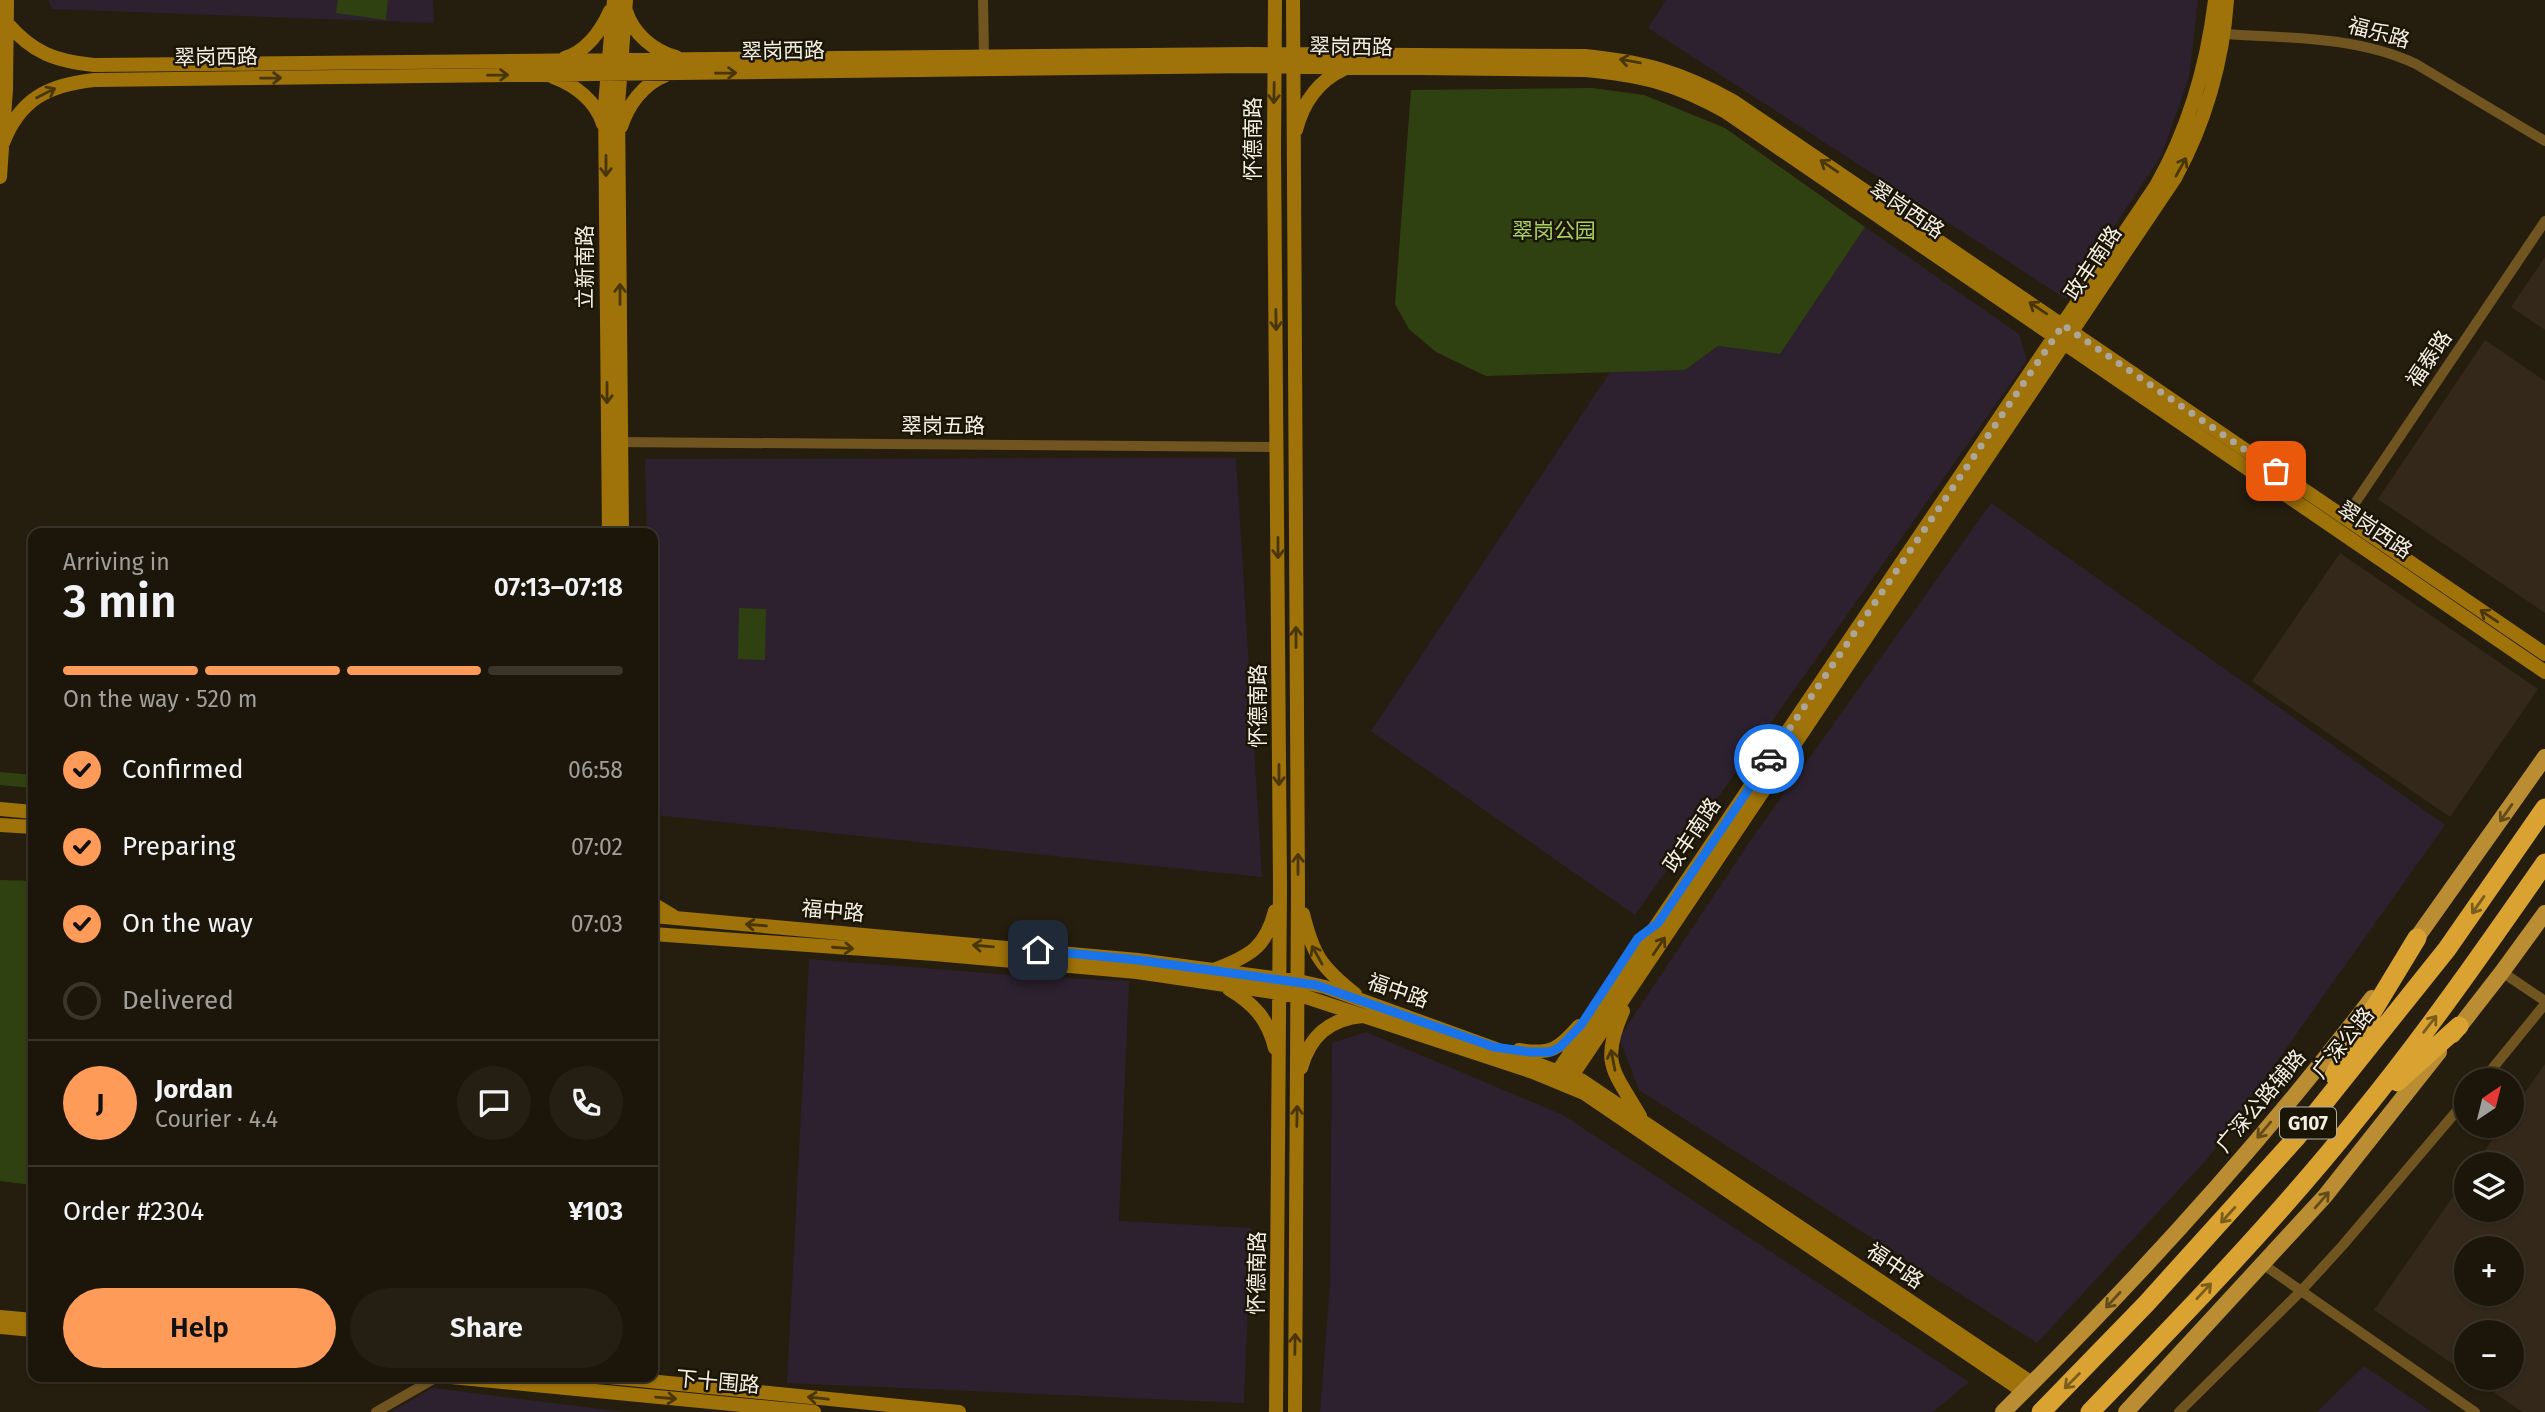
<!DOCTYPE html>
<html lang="en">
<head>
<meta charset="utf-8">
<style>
	:root { --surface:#1c160a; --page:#251f13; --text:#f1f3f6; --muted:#a09f9c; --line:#3a352b; --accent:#fe9b58 }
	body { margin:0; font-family:"Fira Sans","Noto Sans SC",sans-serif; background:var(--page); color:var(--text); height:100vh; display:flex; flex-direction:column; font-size:26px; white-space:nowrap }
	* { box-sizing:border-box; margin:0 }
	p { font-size:23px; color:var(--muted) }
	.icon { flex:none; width:38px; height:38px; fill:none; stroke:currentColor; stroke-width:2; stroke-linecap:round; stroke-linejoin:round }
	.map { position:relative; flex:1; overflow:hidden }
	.panel { position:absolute; left:28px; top:528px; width:630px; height:854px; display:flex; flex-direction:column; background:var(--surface); border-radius:14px; box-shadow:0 2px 5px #0004,0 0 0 2px var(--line) }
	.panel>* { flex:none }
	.needle { width:46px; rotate:35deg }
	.buttons { position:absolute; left:2454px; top:1068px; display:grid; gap:14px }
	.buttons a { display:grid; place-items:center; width:70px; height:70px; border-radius:50%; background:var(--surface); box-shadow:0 2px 5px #0004,0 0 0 2px var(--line); font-size:35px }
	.pin { position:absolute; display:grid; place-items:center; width:60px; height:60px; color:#fff; margin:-30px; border-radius:14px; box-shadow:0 4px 10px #0006 }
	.courier { position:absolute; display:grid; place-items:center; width:70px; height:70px; margin:-35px; border:5px solid #1a73e8; border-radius:50%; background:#fff; color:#222; box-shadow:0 2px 9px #0007 }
	.summary em { font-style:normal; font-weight:600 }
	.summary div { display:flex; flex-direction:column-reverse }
	.summary { display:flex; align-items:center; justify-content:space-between; height:119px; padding:0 35px }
	h1 { font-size:46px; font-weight:600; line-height:52px }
	.bar { display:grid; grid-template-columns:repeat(4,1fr); gap:10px 7px; align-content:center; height:84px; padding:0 35px }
	.bar i { height:9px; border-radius:5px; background:var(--line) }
	.bar .current { background:var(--accent) }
	.bar p { grid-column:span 4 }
	.line { display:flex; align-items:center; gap:18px; padding:0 35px; border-top:2px solid var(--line) }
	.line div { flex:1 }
	.round { display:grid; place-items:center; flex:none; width:74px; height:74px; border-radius:37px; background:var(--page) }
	ol { padding:0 35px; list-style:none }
	li { display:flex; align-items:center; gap:21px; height:77px }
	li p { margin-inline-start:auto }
	li .icon { padding:7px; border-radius:50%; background:var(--accent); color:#111; stroke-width:4 }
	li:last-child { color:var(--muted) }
	li i { width:38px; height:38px; border:4px solid var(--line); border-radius:50% }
	.cta { display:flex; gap:14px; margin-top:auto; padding:14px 35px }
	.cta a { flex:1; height:80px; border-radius:42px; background:var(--accent); color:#111; font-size:28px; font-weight:600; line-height:80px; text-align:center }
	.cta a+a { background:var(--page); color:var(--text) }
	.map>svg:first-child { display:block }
	.commercial { fill:#34281a; fill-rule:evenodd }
	.industrial { fill:#2d212f }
	.green { fill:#304111 }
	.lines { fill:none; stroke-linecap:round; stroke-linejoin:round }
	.street { stroke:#715520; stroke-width:10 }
	.secondary { stroke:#9f730a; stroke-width:14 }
	.primary { stroke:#bb8d33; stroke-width:16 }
	.highway { stroke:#daa331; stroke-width:19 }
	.oneway { stroke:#493607 }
	.oneway2 { stroke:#634b1a }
	.oneway3 { stroke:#7a5c1c }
	.done { stroke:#aca69a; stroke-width:7; stroke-dasharray:0 12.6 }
	.route { stroke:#1a73e8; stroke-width:9 }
	.labels { text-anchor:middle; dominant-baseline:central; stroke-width:5; stroke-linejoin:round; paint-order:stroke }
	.shield { fill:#1b1506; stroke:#b3aea2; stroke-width:2 }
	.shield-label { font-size:19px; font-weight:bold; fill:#f4efe5 }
	.street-label { font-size:21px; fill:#f4efe5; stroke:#1b1506 }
	.park-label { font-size:21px; fill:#a8d165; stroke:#1b1506 }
</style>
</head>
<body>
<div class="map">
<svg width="2545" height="1412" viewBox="0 0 2545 1412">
	<rect width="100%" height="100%" fill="#251e0e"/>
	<path class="commercial" d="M2545,257V330L2511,307Z
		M2485,340L2545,381V613L2378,499Z
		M2340,553L2538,689L2450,817L2252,681Z
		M2545,1064V1412H2522L2472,1377H2511V1332H2466V1373L2374,1310L2466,1178V1209H2511V1164H2476L2502,1125H2511V1112ZM2466,1248H2511V1293H2466Z"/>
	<path class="industrial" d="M48,0H433L434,23L52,9Z
		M1666,0H2198L2189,77L2161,156L2066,299L1648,28Z
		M1865,227L2019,334L2027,360L1635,915L1371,731L1610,372L1685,370L1718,346L1780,354Z
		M1236,458L1262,877L653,815V534H647L645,459Z
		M1991,503L2445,825L2208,1158L2037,1343L1639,1090L1619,1038L1753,837Z
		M809,959L1025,976L1129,981L1119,1221L1251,1228L1244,1403L787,1383Z
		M1366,1032L1563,1115L1969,1382L1933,1412H1320L1330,1285L1332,1043Z
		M2364,1366L2432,1412H2317Z
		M433,1388L625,1412H390Z"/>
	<path class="green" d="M338,0H388L386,20L336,13Z
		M1592,88L1644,95L1725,128L1865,227L1780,354L1718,346L1685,370L1486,376L1436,352L1409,329L1395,304L1411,90Z
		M739,608L766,609L765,660L738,659Z
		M0,772L33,775V788L0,785Z
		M0,880L33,881V1185L0,1181Z"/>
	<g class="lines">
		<path class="street" d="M983,0L984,57
			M2223,34C2288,38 2356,36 2416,64L2545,141
			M614,442L1277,447
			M2345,518L2545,221
			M2502,972L2545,1001
			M2483,1080L2545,1004
			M2264,1265L2475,1412
			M376,1412L437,1377
			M2179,1412L2301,1291L2343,1245L2466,1100"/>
		<path class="secondary" d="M1275,0L1274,151L1280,885L1276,1412
			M1293,0L1298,892L1295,1412
			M626,11C633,34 654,51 676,57
			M7,23C33,53 55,61 94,65L1250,54L1585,56C1645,62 1681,72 1733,101L2545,654
			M565,58C586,51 601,31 610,11
			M553,77C575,85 596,101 603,124
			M621,127C628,105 643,84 666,75
			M1296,130C1303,103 1318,81 1344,69
			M3,143C20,99 48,85 94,80L1251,66L1585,70C1642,75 1676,84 1726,112L2545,672
			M0,177L6,89L7,0
			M609,534L605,105L614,0
			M622,534L618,105L626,0
			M0,809L33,812
			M0,825L33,827
			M653,904L673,916
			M1303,914C1313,955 1321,967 1355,994
			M653,916L1138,960L1303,982L1325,987L1581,1080L2032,1383
			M653,934L934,954L1137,972L1306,997L1533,1072L1584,1093L2024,1392
			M1216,969C1250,956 1266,947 1275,911
			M1229,989C1254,1004 1268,1019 1275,1048
			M1623,1011C1600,1063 1613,1070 1640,1116
			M1519,1050C1552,1055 1558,1049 1579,1026
			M1301,1068C1310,1036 1329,1019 1363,1016
			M1554,1077L2156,186C2189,128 2207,66 2215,0
			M1567,1083L2175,178C2205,124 2223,61 2227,0
			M0,1317L33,1320
			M0,1327L33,1330
			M451,1377L814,1412
			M609,1377L959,1412"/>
		<path class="primary" d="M2411,946L2545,757
			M2453,1035L2502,972L2545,913
			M2003,1412C2134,1283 2260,1145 2372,998
			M2126,1412L2325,1196L2439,1052"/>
		<path class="highway" d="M2334,1075L2417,938
			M2397,1082L2459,1026
			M2041,1412L2146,1304L2296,1138L2447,949L2545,808
			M2090,1412C2183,1316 2277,1219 2360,1115C2426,1034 2485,949 2545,863"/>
	</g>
	<defs><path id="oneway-shaft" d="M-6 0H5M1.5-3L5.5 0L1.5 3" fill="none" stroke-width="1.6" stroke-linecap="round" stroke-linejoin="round" transform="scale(1.75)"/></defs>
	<g class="oneway">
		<use href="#oneway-shaft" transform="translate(1630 61) rotate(-170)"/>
		<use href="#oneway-shaft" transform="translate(726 73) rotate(-1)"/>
		<use href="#oneway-shaft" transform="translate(498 75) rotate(-1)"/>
		<use href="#oneway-shaft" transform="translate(271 78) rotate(-1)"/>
		<use href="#oneway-shaft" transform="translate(46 93) rotate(-27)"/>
		<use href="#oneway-shaft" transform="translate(1274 93) rotate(91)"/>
		<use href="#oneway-shaft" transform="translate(606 166) rotate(90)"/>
		<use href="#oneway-shaft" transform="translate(1829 166) rotate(-146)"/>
		<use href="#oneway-shaft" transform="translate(2181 167) rotate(-61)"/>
		<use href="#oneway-shaft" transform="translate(620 294) rotate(-90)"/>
		<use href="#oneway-shaft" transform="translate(2038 308) rotate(-146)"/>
		<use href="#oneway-shaft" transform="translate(1276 320) rotate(89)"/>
		<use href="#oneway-shaft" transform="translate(607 393) rotate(90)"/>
		<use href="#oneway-shaft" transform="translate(1278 548) rotate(90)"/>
		<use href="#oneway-shaft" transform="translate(2489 616) rotate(-146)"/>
		<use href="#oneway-shaft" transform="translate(1296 637) rotate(-90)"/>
		<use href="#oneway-shaft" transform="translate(1279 775) rotate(90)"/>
		<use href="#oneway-shaft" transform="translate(1298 864) rotate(-90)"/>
		<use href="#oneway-shaft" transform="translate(756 925) rotate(-175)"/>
		<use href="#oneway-shaft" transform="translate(983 946) rotate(-175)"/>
		<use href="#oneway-shaft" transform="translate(1659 946) rotate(-56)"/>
		<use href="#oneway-shaft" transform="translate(843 948) rotate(4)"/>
		<use href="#oneway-shaft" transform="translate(1317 955) rotate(-119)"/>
		<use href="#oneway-shaft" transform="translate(1613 1060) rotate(-101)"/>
		<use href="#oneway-shaft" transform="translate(1297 1116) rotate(-89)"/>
		<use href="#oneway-shaft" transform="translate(1295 1344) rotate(-89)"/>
		<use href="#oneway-shaft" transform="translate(666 1398) rotate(5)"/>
		<use href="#oneway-shaft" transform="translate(818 1398) rotate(-174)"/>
	</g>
	<g class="oneway2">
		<use href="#oneway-shaft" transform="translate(2506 813) rotate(125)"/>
		<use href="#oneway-shaft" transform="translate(2264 1130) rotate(130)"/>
		<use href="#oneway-shaft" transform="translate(2322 1200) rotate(-49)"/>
		<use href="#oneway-shaft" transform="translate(2113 1300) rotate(133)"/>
	</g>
	<g class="oneway3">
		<use href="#oneway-shaft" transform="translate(2478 905) rotate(125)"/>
		<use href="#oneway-shaft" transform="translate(2430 1024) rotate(-52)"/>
		<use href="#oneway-shaft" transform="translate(2228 1215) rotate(132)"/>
		<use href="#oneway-shaft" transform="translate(2204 1291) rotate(-47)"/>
		<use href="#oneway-shaft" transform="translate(2072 1381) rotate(135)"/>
	</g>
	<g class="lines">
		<path class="done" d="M1769,759L2063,325L2276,471"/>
		<path class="route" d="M1038,950L1138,960L1316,985L1494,1047L1529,1052H1550L1560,1047L1581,1025L1638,938L1658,923L1769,759"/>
	</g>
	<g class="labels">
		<rect class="shield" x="2280" y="1107.5" width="56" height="31" rx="5"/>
		<g class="shield-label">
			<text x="2308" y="1123">G107</text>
		</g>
		<g class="street-label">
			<text transform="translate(2379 33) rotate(15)">福乐路</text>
			<text transform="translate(1351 47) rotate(1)">翠岗西路</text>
			<text transform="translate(783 51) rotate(-1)">翠岗西路</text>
			<text transform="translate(216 57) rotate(-1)">翠岗西路</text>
			<text transform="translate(1253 139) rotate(-90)">怀德南路</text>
			<text transform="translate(1907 210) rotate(34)">翠岗西路</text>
			<text transform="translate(2093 263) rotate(-56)">政丰南路</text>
			<text transform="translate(585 267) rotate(-90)">立新南路</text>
			<text transform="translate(2429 359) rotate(-56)">福泰路</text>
			<text x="943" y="426">翠岗五路</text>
			<text transform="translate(2375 530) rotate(34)">翠岗西路</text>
			<text transform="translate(1258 706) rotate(-90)">怀德南路</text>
			<text transform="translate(1692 835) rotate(-56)">政丰南路</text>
			<text transform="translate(833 911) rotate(5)">福中路</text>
			<text transform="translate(1398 991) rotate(19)">福中路</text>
			<text transform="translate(2343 1043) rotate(-51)">广深公路</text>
			<text transform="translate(2261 1101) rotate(-50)">广深公路辅路</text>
			<text transform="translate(1895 1266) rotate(34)">福中路</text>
			<text transform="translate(1257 1273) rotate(-89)">怀德南路</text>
			<text transform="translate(718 1382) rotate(5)">下十围路</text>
		</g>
		<g class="park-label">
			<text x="1554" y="231">翠岗公园</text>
		</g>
	</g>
</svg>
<div class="buttons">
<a><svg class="needle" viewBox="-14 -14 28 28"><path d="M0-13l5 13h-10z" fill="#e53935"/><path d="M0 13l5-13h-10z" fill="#a09f9c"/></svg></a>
<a><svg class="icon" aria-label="layers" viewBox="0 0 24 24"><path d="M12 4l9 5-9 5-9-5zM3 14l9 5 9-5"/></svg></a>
<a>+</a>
<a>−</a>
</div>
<div class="pin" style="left:2276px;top:471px;background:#ea580c"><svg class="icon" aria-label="bag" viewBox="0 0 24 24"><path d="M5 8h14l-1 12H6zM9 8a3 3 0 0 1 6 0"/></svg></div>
<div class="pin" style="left:1038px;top:950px;background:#1f2937"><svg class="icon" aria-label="home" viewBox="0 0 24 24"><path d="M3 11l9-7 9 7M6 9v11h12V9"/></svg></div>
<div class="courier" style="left:1769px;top:759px"><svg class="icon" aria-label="car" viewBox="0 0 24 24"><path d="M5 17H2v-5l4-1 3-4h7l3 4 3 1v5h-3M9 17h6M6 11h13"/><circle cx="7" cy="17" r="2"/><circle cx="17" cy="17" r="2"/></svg></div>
<section class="panel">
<div class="summary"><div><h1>3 min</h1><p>Arriving in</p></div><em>07:13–07:18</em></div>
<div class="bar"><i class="current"></i><i class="current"></i><i class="current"></i><i></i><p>On the way · 520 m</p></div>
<ol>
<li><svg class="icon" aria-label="check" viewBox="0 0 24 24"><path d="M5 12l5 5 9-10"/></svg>Confirmed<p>06:58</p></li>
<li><svg class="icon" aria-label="check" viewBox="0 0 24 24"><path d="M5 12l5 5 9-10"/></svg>Preparing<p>07:02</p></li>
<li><svg class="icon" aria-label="check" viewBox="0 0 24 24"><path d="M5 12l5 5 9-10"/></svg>On the way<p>07:03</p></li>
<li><i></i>Delivered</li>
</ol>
<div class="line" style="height:126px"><b class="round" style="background:var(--accent);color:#111">J</b><div><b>Jordan</b><p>Courier · 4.4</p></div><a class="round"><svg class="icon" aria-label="chat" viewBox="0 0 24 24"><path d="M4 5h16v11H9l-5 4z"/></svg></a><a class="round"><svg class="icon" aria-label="phone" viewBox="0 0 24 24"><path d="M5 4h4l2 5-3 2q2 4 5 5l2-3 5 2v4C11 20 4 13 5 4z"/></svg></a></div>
<div class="line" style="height:91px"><div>Order #2304</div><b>¥103</b></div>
<div class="cta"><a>Help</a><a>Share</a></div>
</section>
</div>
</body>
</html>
